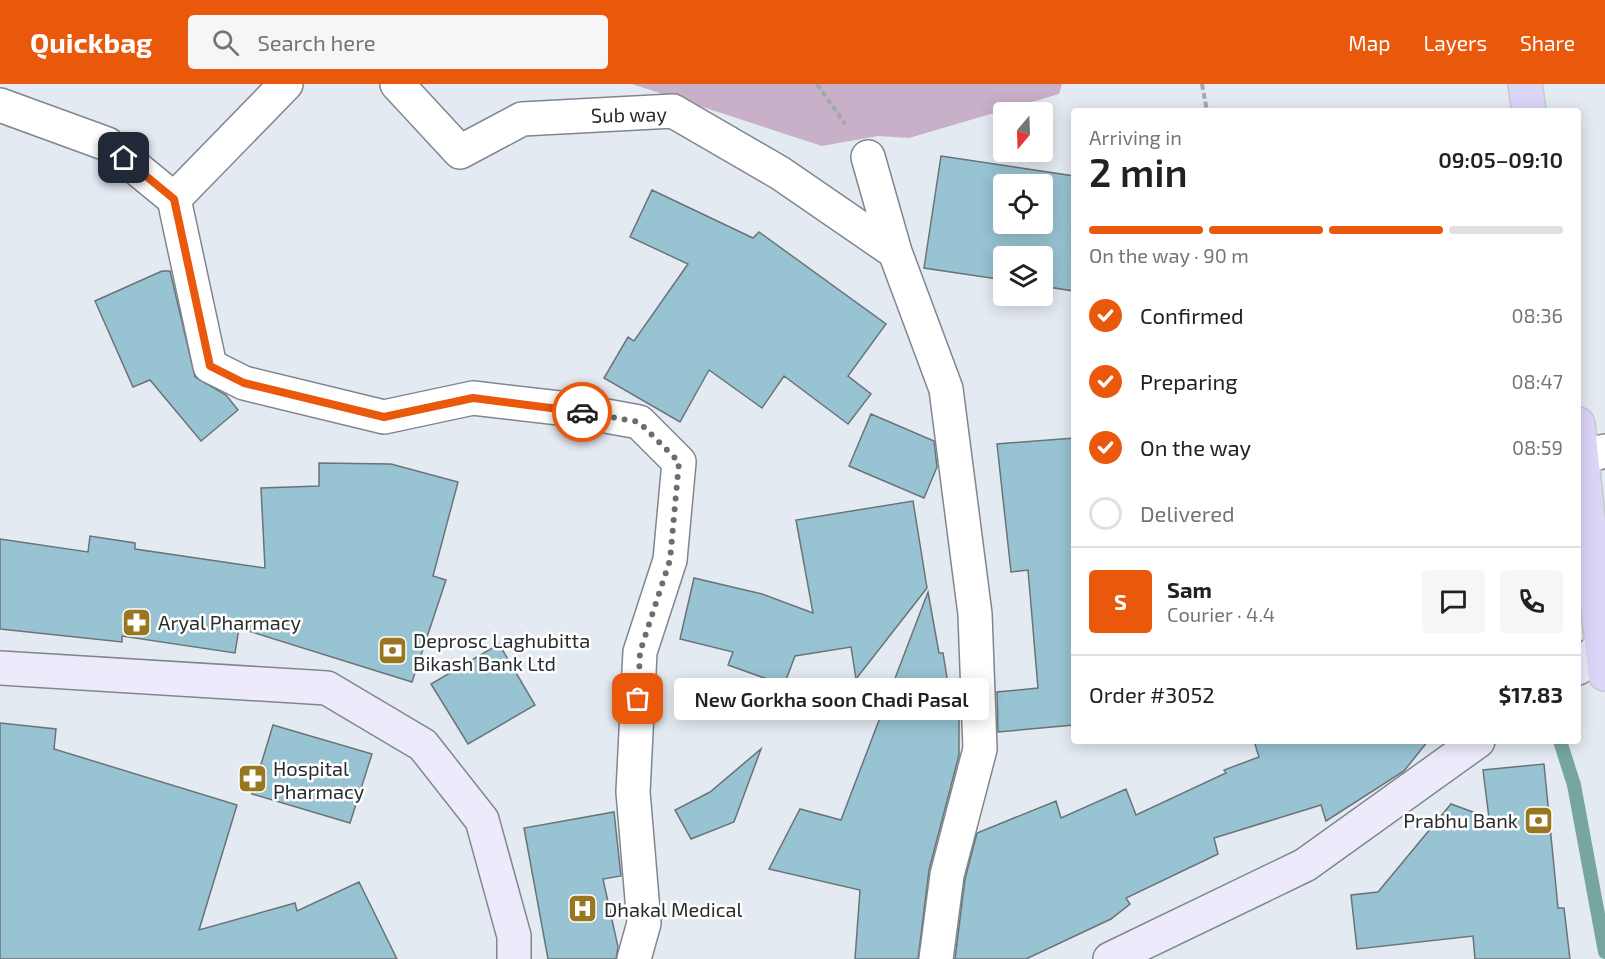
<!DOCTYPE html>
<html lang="en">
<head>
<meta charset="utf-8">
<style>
	:root { --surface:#fff; --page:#f6f6f6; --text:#202124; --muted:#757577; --line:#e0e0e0; --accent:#ea580c }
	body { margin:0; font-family:"Exo 2",sans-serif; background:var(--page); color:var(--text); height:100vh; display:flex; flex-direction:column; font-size:22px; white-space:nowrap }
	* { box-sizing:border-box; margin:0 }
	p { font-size:20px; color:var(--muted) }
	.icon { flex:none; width:33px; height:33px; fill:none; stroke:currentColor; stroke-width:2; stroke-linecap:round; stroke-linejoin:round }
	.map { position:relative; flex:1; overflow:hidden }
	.drawer { position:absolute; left:1071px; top:24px; width:510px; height:636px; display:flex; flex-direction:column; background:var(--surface); border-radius:6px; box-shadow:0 3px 15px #0003 }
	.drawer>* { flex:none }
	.needle { width:39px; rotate:199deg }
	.buttons { position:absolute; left:993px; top:18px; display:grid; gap:12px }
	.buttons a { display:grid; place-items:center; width:60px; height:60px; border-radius:6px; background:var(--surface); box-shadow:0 3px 15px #0003; font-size:30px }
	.pin { position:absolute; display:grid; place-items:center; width:51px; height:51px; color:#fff; margin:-26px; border-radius:12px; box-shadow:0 3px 9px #0006 }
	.courier { position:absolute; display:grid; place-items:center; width:60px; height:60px; margin:-30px; border:4px solid #ea580c; border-radius:50%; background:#fff; color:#222; box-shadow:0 2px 8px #0007 }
	.bubble { position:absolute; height:42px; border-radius:6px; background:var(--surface); box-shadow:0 3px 15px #0003; font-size:20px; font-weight:600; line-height:42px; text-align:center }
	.summary em { font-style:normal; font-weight:600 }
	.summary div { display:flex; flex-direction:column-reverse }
	.summary { display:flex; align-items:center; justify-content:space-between; height:102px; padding:0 18px }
	h1 { font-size:39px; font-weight:600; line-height:45px }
	.bar { display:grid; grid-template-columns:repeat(4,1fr); gap:9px 6px; align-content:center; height:72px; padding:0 18px }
	.bar i { height:8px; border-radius:4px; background:var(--line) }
	.bar .on { background:var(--accent) }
	.bar p { grid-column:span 4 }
	.line { display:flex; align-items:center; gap:15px; padding:0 18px; border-top:2px solid var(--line) }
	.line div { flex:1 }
	.round { display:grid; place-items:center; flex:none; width:63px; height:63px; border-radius:6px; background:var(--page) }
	ol { padding:0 18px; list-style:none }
	li { display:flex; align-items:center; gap:18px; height:66px }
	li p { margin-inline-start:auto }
	li .icon { padding:6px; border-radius:50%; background:var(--accent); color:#fff; stroke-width:4 }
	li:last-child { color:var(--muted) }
	li i { width:33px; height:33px; border:3px solid var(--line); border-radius:50% }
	header { display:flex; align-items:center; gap:36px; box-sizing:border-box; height:84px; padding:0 30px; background:var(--accent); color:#fff }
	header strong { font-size:28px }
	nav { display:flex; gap:33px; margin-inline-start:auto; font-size:21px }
	.search { width:420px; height:54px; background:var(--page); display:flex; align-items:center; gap:15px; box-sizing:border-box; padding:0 21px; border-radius:6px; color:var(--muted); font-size:22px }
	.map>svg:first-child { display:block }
	.green { fill:#c9b0c9 }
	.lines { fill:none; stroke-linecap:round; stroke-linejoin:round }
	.stream { stroke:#77a6a1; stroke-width:14 }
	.building { fill:#98c3d3; stroke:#6a7477; stroke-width:1.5; fill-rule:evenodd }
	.street-casing { stroke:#81868e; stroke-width:36 }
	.secondary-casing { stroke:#81868e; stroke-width:36 }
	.primary-casing { stroke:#c7c8c9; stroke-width:36 }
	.path { stroke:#a3a8af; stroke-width:4; stroke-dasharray:6 3; stroke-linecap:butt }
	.street { stroke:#fff; stroke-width:33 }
	.secondary { stroke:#edebfb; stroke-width:33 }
	.primary { stroke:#dbd6f8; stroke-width:33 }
	.done { stroke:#6a6e73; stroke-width:6; stroke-dasharray:0 10.8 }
	.route { stroke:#ea580c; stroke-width:8 }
	.labels { text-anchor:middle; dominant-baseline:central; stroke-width:5; stroke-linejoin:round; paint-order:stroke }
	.street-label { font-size:20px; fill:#292c2f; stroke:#fff }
	.poi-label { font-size:20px; fill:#292c2f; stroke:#fff; text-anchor:start }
</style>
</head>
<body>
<header>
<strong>Quickbag</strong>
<div class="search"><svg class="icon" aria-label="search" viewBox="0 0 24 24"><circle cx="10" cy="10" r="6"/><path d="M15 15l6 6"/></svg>Search here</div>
<nav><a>Map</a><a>Layers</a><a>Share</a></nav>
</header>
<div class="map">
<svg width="1605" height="875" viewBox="0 0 1605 875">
	<rect width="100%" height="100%" fill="#e4eaf2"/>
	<path class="green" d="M632,0H1062L1059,10L909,54L878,52L822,62Z"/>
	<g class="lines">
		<path class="stream" d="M1560,657L1574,701L1605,868"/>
	</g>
	<path class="building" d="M941,72L1074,92V207L1042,202V172H1004V196L924,184ZM1004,100H1042V140H1004Z
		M652,106L753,154L759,148L886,240L848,292L871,310L848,340L784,292L762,324L709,286L680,338L604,294L628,253L634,257L688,180L630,153Z
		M162,187H170L195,293L226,311L238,326L201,357L150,296L133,303L95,217Z
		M871,330L934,357L937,383L924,414L849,382Z
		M1074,354V641L998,648L997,608L1038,604L1028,486L1011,488L997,360Z
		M319,379L391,380L458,398L433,492L446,496L412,598L239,544L235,569L122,552V558L0,545V455L88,468L90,452L135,459V465L265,484L261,404L319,402Z
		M913,417L927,504L856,595L851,563L795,572L784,601L728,581L733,568L680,555L694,494L762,510L813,529L796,436Z
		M928,508L939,569H943L950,612L959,611V671L929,786L918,875H855L860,806L769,785L800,725L841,736Z
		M499,560L535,621L468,660L431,600Z
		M0,639L56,645L54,665L237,721L199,846L295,819L297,827L359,798L397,875H0Z
		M273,641L372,670L350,739L252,710Z
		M1254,657H1428L1404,687L1326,737L1321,721L1214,754L1218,770L1126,814L1130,820L1111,835L1026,875H955L965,795L977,749L1056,717L1061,734L1126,705L1136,731L1226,689L1224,686L1259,673Z
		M761,665L734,738L691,755L675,726L710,708Z
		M1544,680L1558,824H1564L1570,875H1475L1473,852L1357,865L1351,811L1378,808L1451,720L1489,734L1483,686Z
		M614,728L621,792L603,795L618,863L616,875H548L524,744Z"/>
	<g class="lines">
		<defs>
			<path id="street" d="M397,0L460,68L522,35L673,27L780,89L895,168
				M0,21L107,60L174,115L210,282L244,299L384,333L473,314L568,325L639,338L679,378L670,476L640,568L633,708L644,839L634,875
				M868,73L895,168L946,305L975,530L980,665L947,791L936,875
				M174,115L286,0
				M1583,373L1605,367"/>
			<path id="secondary" d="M0,584L327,604L423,661L482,736L514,852V875
				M1578,584L1601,563
				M1110,875L1305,781L1478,657"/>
			<path id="primary" d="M1525,0L1529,27
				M1578,340L1605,590"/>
		</defs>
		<use href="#street" class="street-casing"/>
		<use href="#secondary" class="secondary-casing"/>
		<use href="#primary" class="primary-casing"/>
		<path class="path" d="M817,0L845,40
			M1202,0L1207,27"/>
		<use href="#street" class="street"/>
		<use href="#secondary" class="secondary"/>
		<use href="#primary" class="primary"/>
	</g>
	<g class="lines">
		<path class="done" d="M582,328L639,338L679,378L670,476L640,568L638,615"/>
		<path class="route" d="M124,74L174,115L210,282L244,299L384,333L473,314L582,328"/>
	</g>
	<defs>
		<symbol id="pharmacy-square" viewBox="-11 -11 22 22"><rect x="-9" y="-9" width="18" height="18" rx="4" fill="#997721" stroke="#fff"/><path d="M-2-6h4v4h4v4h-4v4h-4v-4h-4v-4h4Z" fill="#fff"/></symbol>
		<symbol id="bank-square" viewBox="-11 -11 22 22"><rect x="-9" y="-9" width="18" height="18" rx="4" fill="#997721" stroke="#fff"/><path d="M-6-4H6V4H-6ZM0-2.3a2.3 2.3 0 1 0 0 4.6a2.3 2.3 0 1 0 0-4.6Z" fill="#fff"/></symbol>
		<symbol id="hospital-square" viewBox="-11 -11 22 22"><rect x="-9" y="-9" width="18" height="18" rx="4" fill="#997721" stroke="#fff"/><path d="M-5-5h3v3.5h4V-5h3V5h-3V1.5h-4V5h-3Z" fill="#fff"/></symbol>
	</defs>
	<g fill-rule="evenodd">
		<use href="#pharmacy-square" x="120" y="522" width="33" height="33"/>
		<use href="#bank-square" x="376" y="550" width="33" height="33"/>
		<use href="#pharmacy-square" x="236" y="678" width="33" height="33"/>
		<use href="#bank-square" x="1522" y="720" width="33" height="33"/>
		<use href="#hospital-square" x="566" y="808" width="33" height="33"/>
	</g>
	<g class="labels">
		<g class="street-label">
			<text transform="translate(629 30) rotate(-1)">Sub way</text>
		</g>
		<g class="poi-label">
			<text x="158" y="538">Aryal Pharmacy</text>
			<text x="413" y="556">Deprosc Laghubitta<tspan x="413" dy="23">Bikash Bank Ltd</tspan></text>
			<text x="273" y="684">Hospital<tspan x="273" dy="23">Pharmacy</tspan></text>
			<text x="1518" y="736" text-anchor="end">Prabhu Bank</text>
			<text x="604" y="825">Dhakal Medical</text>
		</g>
	</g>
</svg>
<div class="buttons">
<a><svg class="needle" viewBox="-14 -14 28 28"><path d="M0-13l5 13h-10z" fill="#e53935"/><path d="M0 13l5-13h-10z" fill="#757577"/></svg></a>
<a><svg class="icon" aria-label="locate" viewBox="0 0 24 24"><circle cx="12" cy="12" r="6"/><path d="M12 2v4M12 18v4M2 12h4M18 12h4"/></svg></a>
<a><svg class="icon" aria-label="layers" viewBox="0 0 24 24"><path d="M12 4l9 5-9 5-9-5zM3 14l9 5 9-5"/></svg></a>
</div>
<div class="pin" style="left:638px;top:615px;background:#ea580c"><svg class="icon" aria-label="bag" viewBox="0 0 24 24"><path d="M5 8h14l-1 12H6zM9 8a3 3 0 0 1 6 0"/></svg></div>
<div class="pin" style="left:124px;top:74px;background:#1f2937"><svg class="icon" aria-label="home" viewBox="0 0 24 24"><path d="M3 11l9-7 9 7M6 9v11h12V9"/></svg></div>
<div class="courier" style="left:582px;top:328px"><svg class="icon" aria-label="car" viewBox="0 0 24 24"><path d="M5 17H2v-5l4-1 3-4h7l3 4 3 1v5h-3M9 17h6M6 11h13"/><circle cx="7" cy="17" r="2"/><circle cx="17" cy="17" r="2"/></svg></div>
<div class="bubble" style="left:674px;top:594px;width:315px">New Gorkha soon Chadi Pasal</div>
<section class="drawer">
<div class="summary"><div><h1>2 min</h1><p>Arriving in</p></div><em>09:05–09:10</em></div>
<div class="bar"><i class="on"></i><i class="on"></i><i class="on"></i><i></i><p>On the way · 90 m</p></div>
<ol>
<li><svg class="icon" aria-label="check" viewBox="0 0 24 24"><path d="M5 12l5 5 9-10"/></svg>Confirmed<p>08:36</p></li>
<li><svg class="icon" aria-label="check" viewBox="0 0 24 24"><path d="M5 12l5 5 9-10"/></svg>Preparing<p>08:47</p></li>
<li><svg class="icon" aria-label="check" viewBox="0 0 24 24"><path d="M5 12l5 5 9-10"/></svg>On the way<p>08:59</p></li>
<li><i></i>Delivered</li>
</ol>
<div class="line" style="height:108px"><b class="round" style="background:var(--accent);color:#fff">S</b><div><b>Sam</b><p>Courier · 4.4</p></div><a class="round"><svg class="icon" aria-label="chat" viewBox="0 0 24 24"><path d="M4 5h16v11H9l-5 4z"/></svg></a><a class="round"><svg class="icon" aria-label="phone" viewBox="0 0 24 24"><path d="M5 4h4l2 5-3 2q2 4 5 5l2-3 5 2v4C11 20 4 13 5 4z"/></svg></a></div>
<div class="line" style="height:78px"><div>Order #3052</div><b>$17.83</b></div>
</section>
</div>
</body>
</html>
